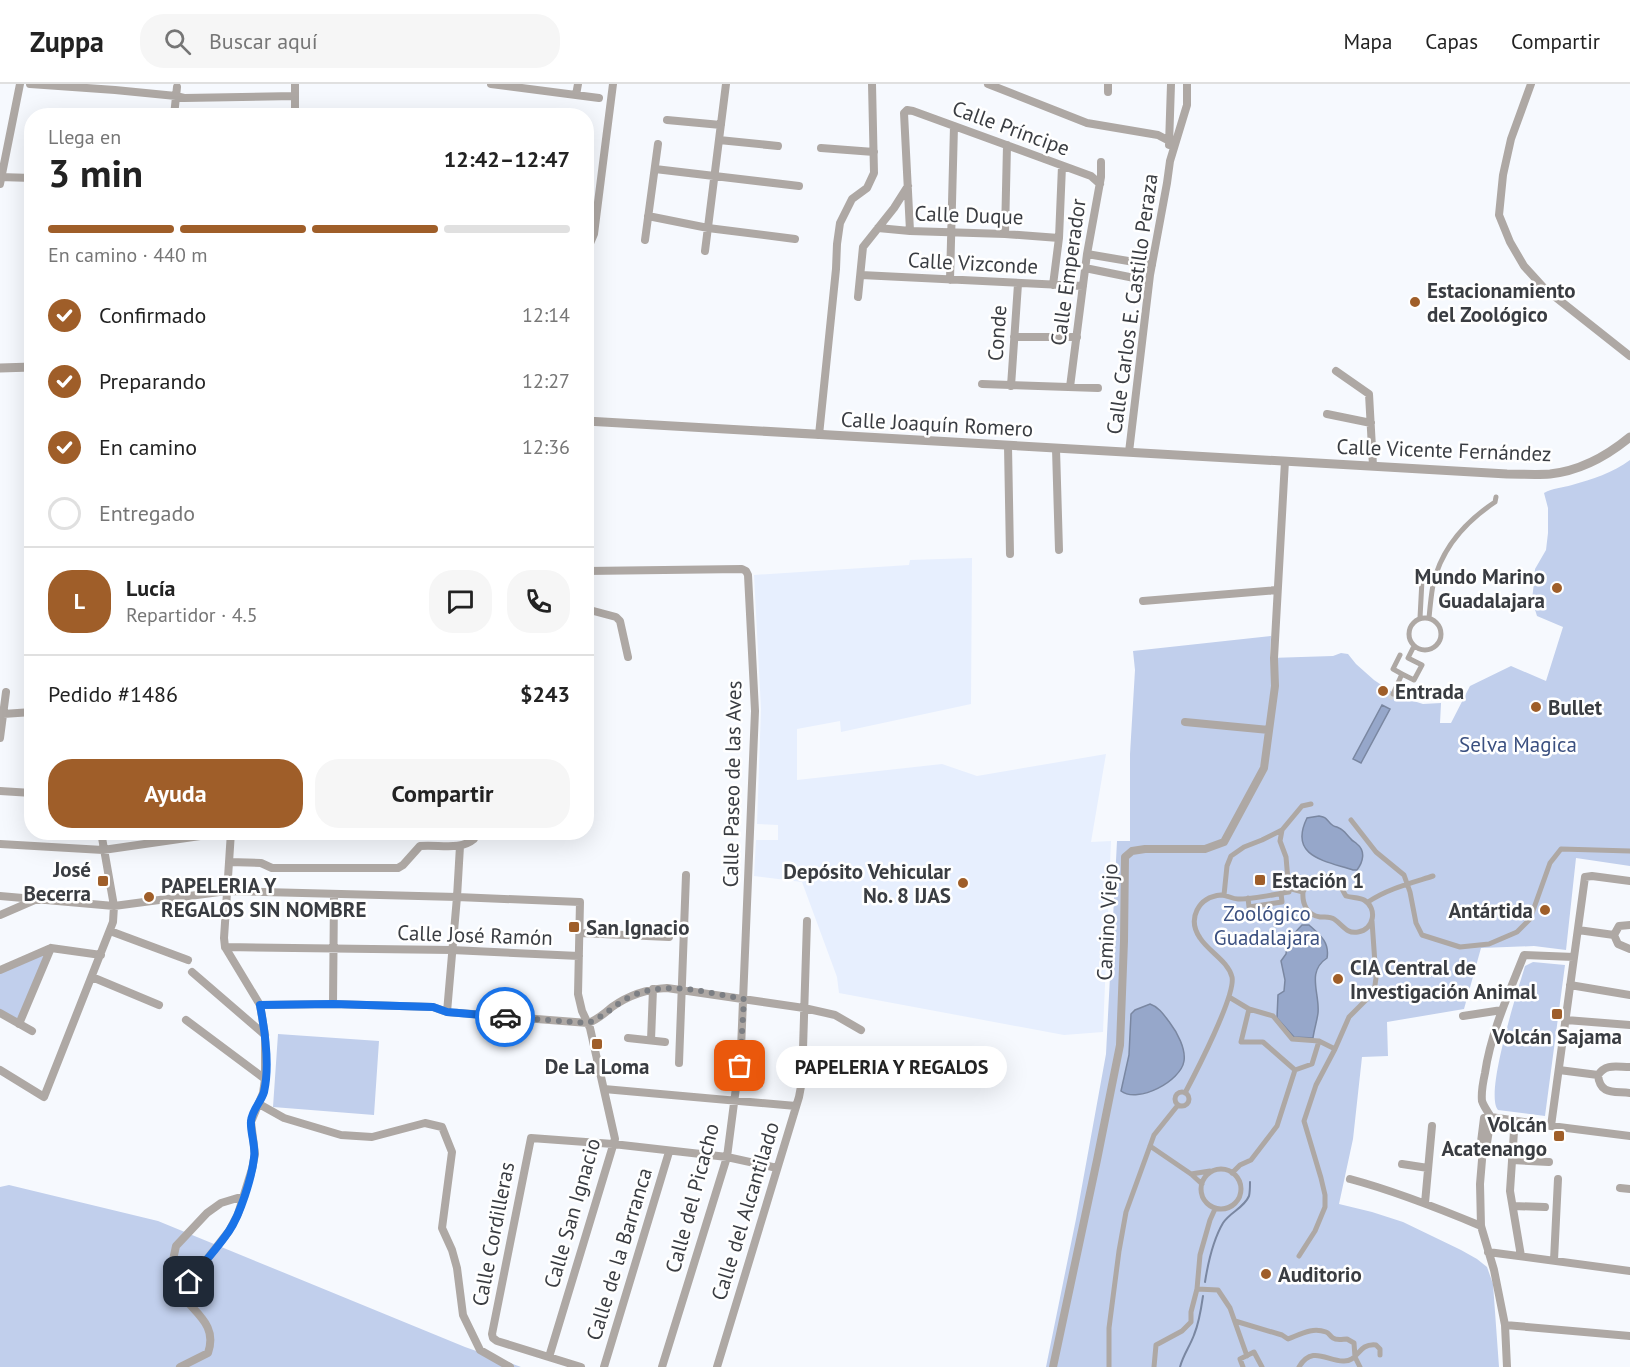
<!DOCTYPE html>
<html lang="es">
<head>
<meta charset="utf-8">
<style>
	:root { --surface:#fff; --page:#f6f6f6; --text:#222; --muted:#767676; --line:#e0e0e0; --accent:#9f5e29 }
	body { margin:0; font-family:"PT Sans",sans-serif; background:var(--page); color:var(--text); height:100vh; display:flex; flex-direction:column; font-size:22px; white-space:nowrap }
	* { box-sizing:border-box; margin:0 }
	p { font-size:20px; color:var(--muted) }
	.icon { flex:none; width:33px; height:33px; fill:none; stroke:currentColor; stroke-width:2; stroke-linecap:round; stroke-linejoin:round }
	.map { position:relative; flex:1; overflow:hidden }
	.drawer { position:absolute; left:24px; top:24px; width:570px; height:732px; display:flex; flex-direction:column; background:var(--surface); border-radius:24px; box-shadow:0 6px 24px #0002 }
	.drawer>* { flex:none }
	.pin { position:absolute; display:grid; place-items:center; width:51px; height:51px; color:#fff; margin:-26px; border-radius:12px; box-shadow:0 3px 9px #0006 }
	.courier { position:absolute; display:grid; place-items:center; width:60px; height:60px; margin:-30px; border:4px solid #1a73e8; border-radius:50%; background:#fff; color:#222; box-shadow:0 2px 8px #0007 }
	.bubble { position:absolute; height:42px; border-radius:21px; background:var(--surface); box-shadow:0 6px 24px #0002; font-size:20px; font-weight:700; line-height:42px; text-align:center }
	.head em { font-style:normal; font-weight:700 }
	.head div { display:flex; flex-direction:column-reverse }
	.head { display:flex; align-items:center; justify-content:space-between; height:102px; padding:0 24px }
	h1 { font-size:39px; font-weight:700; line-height:45px }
	.bar { display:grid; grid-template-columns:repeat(4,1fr); gap:9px 6px; align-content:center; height:72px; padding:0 24px }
	.bar i { height:8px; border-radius:4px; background:var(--line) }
	.bar .on { background:var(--accent) }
	.bar p { grid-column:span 4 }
	.line { display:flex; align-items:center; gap:15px; padding:0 24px; border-top:2px solid var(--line) }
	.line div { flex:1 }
	.round { display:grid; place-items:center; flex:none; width:63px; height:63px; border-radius:24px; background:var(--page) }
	ol { padding:0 24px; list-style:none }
	li { display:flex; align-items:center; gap:18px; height:66px }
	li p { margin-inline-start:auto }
	li .icon { padding:6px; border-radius:50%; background:var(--accent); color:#fff; stroke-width:4 }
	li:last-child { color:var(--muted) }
	li i { width:33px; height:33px; border:3px solid var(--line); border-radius:50% }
	.button { display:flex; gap:12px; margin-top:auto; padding:12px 24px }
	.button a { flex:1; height:69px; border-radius:24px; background:var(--accent); color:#fff; font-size:24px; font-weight:700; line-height:69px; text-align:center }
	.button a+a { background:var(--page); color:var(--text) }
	header { display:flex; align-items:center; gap:36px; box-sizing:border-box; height:84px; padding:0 30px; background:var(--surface); border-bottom:2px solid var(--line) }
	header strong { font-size:28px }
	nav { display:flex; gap:33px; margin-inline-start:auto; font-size:21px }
	.search { width:420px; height:54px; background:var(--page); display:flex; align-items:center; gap:15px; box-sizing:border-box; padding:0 21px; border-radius:24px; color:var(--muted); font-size:22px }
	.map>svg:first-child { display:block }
	.built { fill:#e7effe }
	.green { fill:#c1cfec }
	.water { fill:#96a7ca; stroke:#7a87a1; stroke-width:1.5 }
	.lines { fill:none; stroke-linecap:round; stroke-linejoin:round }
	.stream { stroke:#7a87a1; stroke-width:2 }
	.pedestrian-tunnel { stroke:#d0d3d8; stroke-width:5; stroke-dasharray:5 2.5; stroke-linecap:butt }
	.pedestrian { stroke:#aea8a4; stroke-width:5 }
	.minor { stroke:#aea8a4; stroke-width:8 }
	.tertiary { stroke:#aea8a4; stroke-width:9 }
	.done { stroke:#7c7f84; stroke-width:6; stroke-dasharray:0 10.8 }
	.route { stroke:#1a73e8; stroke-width:8 }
	.poi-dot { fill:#9f5e29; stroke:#fff; stroke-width:2 }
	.labels { text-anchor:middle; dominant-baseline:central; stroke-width:5; stroke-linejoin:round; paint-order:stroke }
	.street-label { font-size:21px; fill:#3a3d42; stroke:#fff }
	.poi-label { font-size:21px; font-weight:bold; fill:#3a3d42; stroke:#fff; text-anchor:start }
	.park-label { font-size:21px; fill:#3b5080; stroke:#fff }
</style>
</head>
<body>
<header>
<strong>Zuppa</strong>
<div class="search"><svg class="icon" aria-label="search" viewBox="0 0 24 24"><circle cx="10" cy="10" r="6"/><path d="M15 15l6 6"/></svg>Buscar aquí</div>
<nav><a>Mapa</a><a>Capas</a><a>Compartir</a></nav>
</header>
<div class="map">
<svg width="1630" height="1283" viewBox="0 0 1630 1283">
	<rect width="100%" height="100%" fill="#f6f9fe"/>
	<path class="built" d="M972,474L971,620L841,648L840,637L797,645V696L942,680L977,692L1106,670L1091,758L1111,757L1103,948L1064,951L839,909L837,893L802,798L754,792L756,756H778V741L757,740L761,625L754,491L909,481L910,476Z"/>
	<path class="green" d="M1630,376V782L1576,774L1566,866L1534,862L1481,864L1464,925L1387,938L1388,972L1362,973L1353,1055L1339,1120L1372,1128L1403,1138L1461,1166L1477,1175L1487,1183L1493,1200L1499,1283H1046L1076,1135L1106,970L1117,757H1130V670L1135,586L1133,567L1271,552L1270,574L1333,572L1341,569L1348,570L1356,580L1374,596L1398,612L1423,620L1441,619L1440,639H1451L1470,602L1511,582L1546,597L1563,543L1537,532L1532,516L1534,498L1535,485L1546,466L1548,449V424L1544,409C1553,404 1562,404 1572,401C1592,395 1613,389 1630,376Z
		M48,866L19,937L0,927V888Z
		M1533,878L1565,881L1545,1032L1498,1026C1484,1010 1518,906 1525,882Z
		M278,950L379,957L374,1031L273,1023Z
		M9,1101L158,1137L465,1263L521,1283H0V1103Z"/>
	<path class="water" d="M1382,621L1390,625L1361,679L1353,675Z
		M1319,732C1326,733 1326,735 1331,740C1335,744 1334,741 1339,744C1344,746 1346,750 1350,754C1352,757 1355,758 1357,760C1366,767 1363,778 1357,786H1353C1326,777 1288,773 1307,734Z
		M1302,841H1309C1319,850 1330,858 1327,874C1306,888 1320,909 1318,929C1317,937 1314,946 1313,954L1294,953L1277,934L1278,911L1284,907L1285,896L1281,877L1286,870L1288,856Z
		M1150,920C1159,923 1164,931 1170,939C1177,948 1186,965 1184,977C1181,997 1138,1020 1121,1007L1129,971L1131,930L1135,926Z"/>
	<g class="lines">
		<path class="stream" d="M1205,1198C1208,1179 1213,1156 1223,1139C1230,1128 1244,1124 1249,1112C1250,1108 1250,1102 1250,1098
			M1180,1283C1183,1271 1190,1262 1194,1251C1199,1239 1201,1226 1203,1212"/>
		<path class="pedestrian-tunnel" d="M1390,615L1393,610"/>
		<path class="pedestrian" d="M1409 550a16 16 0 1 1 32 0a16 16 0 1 1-32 0Z
			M1420,534L1422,496
			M1429,534C1430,523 1431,512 1433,501C1441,465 1465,438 1495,418L1496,413
			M1400,571L1393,585L1402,590
			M1393,610L1402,590L1414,596L1422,581L1408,574L1414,562
			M1351,736L1376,768L1404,791L1410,808L1416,839L1422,851L1460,863L1489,860L1517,848L1530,835L1550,779L1561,765L1630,767
			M1288,804L1303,808C1302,820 1307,831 1320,833C1325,833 1330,832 1334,835C1343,841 1346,850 1358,848C1374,846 1378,824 1364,816C1359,813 1352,814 1346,812C1343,808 1342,803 1338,799C1326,786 1309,794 1303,808
			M1224,811L1227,782L1231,772L1244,763L1262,756L1282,746
			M1248,814L1249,823L1282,818L1281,809
			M1368,818C1387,805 1411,799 1433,792
			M1229,913L1249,925L1241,958H1263L1295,986L1277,1042L1251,1076L1240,1081L1232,1089
			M1249,925L1273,932L1292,955L1319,957L1335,965
			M1295,986L1312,980L1319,957
			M1175 1015a7 7 0 1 1 14 0a7 7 0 1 1-14 0Z
			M1185,1009C1195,990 1236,911 1232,893C1228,877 1209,868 1200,854C1187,835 1198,813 1221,811C1227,811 1232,815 1238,815C1250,816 1276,810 1289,808L1286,773L1280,757L1282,746L1302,722L1311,720
			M1150,1062L1191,1090L1202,1100
			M1201 1105a20 20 0 1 1 40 0a20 20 0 1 1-40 0Z
			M1191,1090L1210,1087
			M1299,1172L1315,1147L1325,1123V1111L1321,1094L1304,1037L1316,1001L1335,965L1349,933L1374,908L1376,894L1372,837
			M1197,1205L1218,1206L1230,1224L1247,1272
			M1235,1237L1282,1251L1288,1255C1301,1250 1312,1243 1326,1248C1329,1249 1330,1252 1333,1254C1337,1257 1343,1255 1347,1255L1354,1259L1355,1273L1360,1283
			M1109,1283V1244L1119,1167L1126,1128L1154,1051L1178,1021
			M1154,1283L1156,1261L1182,1247L1191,1238V1228L1197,1205L1200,1171L1210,1136L1215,1125
			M1243,1283L1240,1275L1254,1268L1262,1283
			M1299,1283C1312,1261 1327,1277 1343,1277C1359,1278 1357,1259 1376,1261L1380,1265V1271"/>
		<path class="minor" d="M30,0L115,6L176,12L184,14L295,12
			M491,0L599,14
			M988,0L1087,39L1158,51L1175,60
			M1108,0V8
			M1531,0L1511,55L1503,91L1499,131L1510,158L1524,182L1544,204L1630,272
			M576,11L578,0
			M174,32L177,3
			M295,32V0
			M667,36L721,41
			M719,56L778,62
			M1169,61L1171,0
			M821,64L874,68
			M655,85L799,102
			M0,93L32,94
			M0,100L20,0
			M648,132L708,144L795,155
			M878,144L910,147L1005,150L1059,154
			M910,147L904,29L907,26L913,27L1091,92L1100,100
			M1005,150L1007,61
			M645,156L658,60
			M705,167L726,0
			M586,169L594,150L613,0
			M1087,170L1152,181
			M1085,184L1149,197
			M861,191L1083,202
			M950,196L954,42
			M1053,201L1059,154L1062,82
			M858,213L863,163L894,124L908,102
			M1014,253H1077
			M1336,287L1369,310L1373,382
			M982,300L1098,304
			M1011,302L1018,200
			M1070,303L1087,170L1101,93V78
			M1327,330L1371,339
			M819,351L836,185L837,160L840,139L852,115L867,104L874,89L872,0
			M1008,362L1010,470
			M1056,365L1059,466
			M1129,368L1150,191L1167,99L1170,77L1187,21V0
			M586,487L742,485L746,487L748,491L755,627L741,965L727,1073L662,1283
			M1143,517L1277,506
			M586,525L616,533L620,537L628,573
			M3,630L32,628
			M1185,638L1269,646
			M0,654L6,608
			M0,707L32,709
			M0,760L103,766L228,748
			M229,778L261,779L272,784H398L403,781L420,762C438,760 460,767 474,755L475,748
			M0,812L114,822L227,807L457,813L580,818L578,910L582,927L590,944L615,1055L549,1273
			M0,831L37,815
			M1630,841L1619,842L1614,851L1618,860L1630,865
			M1578,846L1614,851
			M110,847L188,876
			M580,849L669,853
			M225,863L452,866L579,872
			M1574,873L1524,871C1509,909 1491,948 1485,989C1483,998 1481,1008 1482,1017C1484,1023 1488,1028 1491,1033L1551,1042L1630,1052
			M0,886L51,864L101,871
			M192,888L265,951
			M92,893L159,921
			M1570,901L1630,911
			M333,920L334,810
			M260,921L333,920L433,923L447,928L588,939C597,936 604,930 612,923C629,911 646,905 667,904L804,924L835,931L861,946
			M447,928L457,813L460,762
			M0,929L32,947
			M1463,932L1502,926
			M186,936L265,995
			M1566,936L1630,941
			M19,940L51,864
			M628,954L665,958
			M651,956L653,905
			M679,979L686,791
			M1630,983C1617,983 1606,979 1598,991C1600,1011 1613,1007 1630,1009
			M0,986L44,1013L113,838L114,822L101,748
			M1559,986L1598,991
			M604,1005L796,1022
			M259,1020L284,1034L341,1051L372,1053L425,1039L442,1043L452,1068L442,1144L452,1166L457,1184L463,1231L480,1266L510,1283
			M1491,1033L1487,1059L1483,1064L1480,1100L1481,1142L1494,1186L1505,1241L1507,1283
			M1551,1042L1585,793L1592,792L1630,797
			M1514,1047L1510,1107L1521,1172
			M1483,1064L1481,1058L1484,1034
			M1512,1076L1549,1078
			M1402,1080L1428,1084
			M1350,1095C1395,1107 1438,1124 1481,1142
			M1620,1104L1630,1105
			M1425,1119L1432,1042
			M1513,1122L1545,1123
			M1488,1168L1630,1187
			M1554,1176L1558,1095
			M184,1214L178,1205L175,1193L173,1176L176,1162L207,1129L221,1119L244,1112
			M1505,1241L1630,1252
			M180,1283L208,1269C217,1243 199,1232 184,1214L189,1198L229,1147L238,1130L252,1085L255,1070L251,1038L263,1009L265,995V951L260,921L225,863L224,854L231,748
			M581,1283L497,1257L493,1254L492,1250L531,1054L613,1060L727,1073L777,1084
			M604,1283L669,1068
			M717,1283L799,1013L802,997L807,837
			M1053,1283L1097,1076L1120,961L1124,857L1125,773L1132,767L1145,765H1205L1224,758L1264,684L1275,602L1274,574L1285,377"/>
		<path class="tertiary" d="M0,284L32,283
			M586,337L1507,390C1521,390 1536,391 1550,390C1579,387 1607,372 1630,353"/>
	</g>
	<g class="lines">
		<path class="done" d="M505,933L588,939C604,933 616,919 632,912C666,896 708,909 744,915L740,982"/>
		<path class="route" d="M189,1198C202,1180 217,1165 229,1147C240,1131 252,1093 254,1074C256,1062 250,1048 251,1037C252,1026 261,1018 264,1008C270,982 265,947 260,921L333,920L433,923L447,928L505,933"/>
	</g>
	<g class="poi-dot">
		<circle cx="1415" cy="218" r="6"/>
		<circle cx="1557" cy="504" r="6"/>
		<circle cx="1383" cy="607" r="6"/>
		<circle cx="1536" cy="623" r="6"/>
		<rect x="1254" y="790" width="12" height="12" rx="3"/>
		<rect x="97" y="791" width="12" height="12" rx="3"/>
		<circle cx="963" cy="799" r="6"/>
		<circle cx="149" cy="813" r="6"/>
		<circle cx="1545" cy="826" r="6"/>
		<rect x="568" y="837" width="12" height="12" rx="3"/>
		<circle cx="1338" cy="895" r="6"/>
		<rect x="1551" y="924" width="12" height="12" rx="3"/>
		<rect x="591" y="954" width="12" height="12" rx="3"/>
		<rect x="1553" y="1046" width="12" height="12" rx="3"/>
		<circle cx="1266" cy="1190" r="6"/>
	</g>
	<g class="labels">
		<g class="street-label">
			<text transform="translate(1011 44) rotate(20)">Calle Príncipe</text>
			<text transform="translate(969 131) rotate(2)">Calle Duque</text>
			<text transform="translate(973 179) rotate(3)">Calle Vizconde</text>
			<text transform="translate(1068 188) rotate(-82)">Calle Emperador</text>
			<text transform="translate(1132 220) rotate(-82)">Calle Carlos E. Castillo Peraza</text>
			<text transform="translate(997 249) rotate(-86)">Conde</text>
			<text transform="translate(937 340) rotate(3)">Calle Joaquín Romero</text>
			<text transform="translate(1444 366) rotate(2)">Calle Vicente Fernández</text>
			<text transform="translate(732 700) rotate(-89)">Calle Paseo de las Aves</text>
			<text transform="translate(1107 838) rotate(-87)">Camino Viejo</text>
			<text transform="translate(475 851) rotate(2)">Calle José Ramón</text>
			<text transform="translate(692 1114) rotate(-75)">Calle del Picacho</text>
			<text transform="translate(745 1127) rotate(-73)">Calle del Alcantilado</text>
			<text transform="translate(572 1129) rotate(-74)">Calle San Ignacio</text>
			<text transform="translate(493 1150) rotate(-79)">Calle Cordilleras</text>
			<text transform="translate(619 1170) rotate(-73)">Calle de la Barranca</text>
		</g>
		<g class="poi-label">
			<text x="1427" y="206">Estacionamiento<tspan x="1427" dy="24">del Zoológico</tspan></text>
			<text x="1545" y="492" text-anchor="end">Mundo Marino<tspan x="1545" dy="24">Guadalajara</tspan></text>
			<text x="1395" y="607">Entrada</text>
			<text x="1548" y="623">Bullet</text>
			<text x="91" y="785" text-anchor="end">José<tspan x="91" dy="24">Becerra</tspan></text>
			<text x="951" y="787" text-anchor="end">Depósito Vehicular<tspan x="951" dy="24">No. 8 IJAS</tspan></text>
			<text x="1272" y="796">Estación 1</text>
			<text x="161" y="801">PAPELERIA Y<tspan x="161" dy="24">REGALOS SIN NOMBRE</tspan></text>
			<text x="1533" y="826" text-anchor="end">Antártida</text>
			<text x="586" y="843">San Ignacio</text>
			<text x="1350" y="883">CIA Central de<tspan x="1350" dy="24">Investigación Animal</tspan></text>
			<text x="1557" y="952" text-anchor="middle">Volcán Sajama</text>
			<text x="597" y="982" text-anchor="middle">De La Loma</text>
			<text x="1547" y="1040" text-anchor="end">Volcán<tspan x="1547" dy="24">Acatenango</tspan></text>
			<text x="1278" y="1190">Auditorio</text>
		</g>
		<g class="park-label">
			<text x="1518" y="660">Selva Magica</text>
			<text x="1267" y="829">Zoológico<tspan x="1267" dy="24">Guadalajara</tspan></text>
		</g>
	</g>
</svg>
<div class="pin" style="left:740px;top:982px;background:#ea580c"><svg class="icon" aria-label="bag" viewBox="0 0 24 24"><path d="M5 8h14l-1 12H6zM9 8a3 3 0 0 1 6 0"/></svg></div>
<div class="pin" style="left:189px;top:1198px;background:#1f2937"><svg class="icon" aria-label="home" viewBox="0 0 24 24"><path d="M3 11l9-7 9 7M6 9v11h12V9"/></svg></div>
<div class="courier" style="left:505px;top:933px"><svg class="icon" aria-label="car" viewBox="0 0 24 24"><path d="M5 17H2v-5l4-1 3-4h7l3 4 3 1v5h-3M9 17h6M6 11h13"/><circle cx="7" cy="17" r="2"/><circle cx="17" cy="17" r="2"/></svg></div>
<div class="bubble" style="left:776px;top:962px;width:231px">PAPELERIA Y REGALOS</div>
<section class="drawer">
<div class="head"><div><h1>3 min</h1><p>Llega en</p></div><em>12:42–12:47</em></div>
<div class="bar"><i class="on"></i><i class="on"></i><i class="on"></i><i></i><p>En camino · 440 m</p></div>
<ol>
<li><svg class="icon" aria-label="check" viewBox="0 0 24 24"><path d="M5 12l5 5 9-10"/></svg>Confirmado<p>12:14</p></li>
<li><svg class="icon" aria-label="check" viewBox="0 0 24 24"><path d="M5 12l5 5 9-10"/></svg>Preparando<p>12:27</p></li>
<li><svg class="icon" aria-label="check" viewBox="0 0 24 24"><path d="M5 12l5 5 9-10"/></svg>En camino<p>12:36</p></li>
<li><i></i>Entregado</li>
</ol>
<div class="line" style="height:108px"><b class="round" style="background:var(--accent);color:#fff">L</b><div><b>Lucía</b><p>Repartidor · 4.5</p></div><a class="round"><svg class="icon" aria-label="chat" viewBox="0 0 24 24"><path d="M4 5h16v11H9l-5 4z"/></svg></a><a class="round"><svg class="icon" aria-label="phone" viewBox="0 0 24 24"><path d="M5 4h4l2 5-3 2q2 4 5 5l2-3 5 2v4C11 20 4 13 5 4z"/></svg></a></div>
<div class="line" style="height:78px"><div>Pedido #1486</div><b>$243</b></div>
<div class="button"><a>Ayuda</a><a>Compartir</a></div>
</section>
</div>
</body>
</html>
